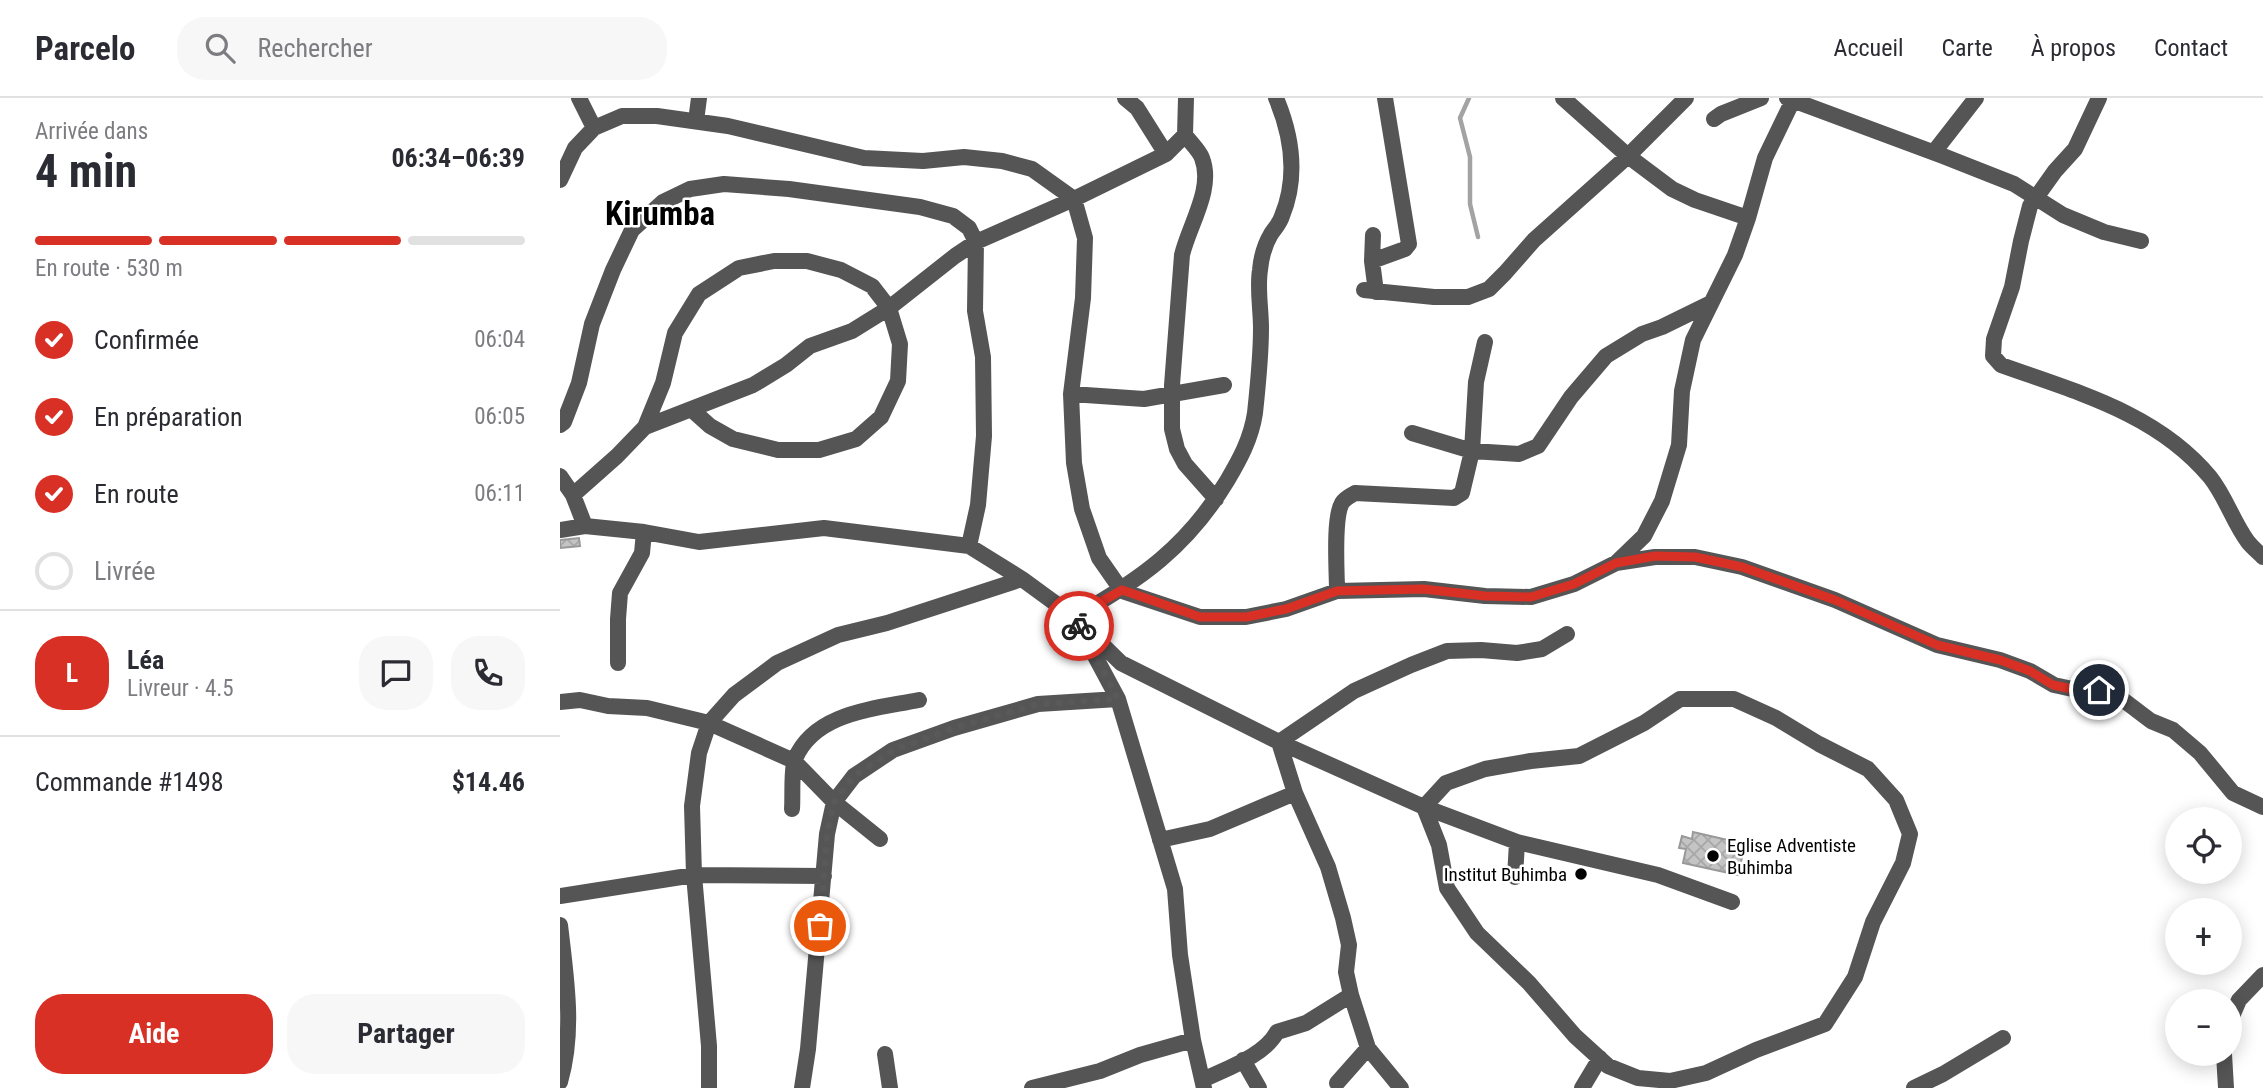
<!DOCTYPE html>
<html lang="fr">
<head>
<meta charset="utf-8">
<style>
	:root { --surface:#fff; --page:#f7f7f7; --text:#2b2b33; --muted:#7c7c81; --line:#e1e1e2; --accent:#d93025 }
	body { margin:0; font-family:"Roboto Condensed",sans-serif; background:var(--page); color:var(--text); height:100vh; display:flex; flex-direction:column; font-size:26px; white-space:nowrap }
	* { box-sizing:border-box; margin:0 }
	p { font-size:23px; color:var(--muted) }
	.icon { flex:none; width:38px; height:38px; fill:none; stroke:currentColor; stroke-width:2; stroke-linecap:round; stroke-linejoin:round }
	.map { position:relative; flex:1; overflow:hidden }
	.details { display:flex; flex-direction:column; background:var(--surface); width:560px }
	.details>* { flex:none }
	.fabs { position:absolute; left:1605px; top:709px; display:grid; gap:14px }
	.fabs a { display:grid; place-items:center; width:77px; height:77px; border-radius:50%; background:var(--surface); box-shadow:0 4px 18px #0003; font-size:35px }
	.pin { position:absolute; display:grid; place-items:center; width:60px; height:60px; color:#fff; margin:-30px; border:4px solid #fff; border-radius:50%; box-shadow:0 2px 7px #0007 }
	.courier { position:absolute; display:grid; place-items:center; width:70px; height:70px; margin:-35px; border:5px solid #d93025; border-radius:50%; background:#fff; color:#222; box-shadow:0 2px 9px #0007 }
	.overview em { font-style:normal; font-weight:700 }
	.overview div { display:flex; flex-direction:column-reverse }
	.overview { display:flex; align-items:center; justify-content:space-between; height:119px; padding:0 35px }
	h1 { font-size:46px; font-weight:700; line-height:52px }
	.bar { display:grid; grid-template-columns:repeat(4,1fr); gap:10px 7px; align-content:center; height:84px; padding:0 35px }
	.bar i { height:9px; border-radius:5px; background:var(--line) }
	.bar .selected { background:var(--accent) }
	.bar p { grid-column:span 4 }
	.line { display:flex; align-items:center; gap:18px; padding:0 35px; border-top:2px solid var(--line) }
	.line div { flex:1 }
	.round { display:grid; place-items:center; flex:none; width:74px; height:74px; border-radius:28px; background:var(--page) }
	ol { padding:0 35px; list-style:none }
	li { display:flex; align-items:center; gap:21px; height:77px }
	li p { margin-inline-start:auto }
	li .icon { padding:7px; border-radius:50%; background:var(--accent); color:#fff; stroke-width:4 }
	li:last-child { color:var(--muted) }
	li i { width:38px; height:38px; border:4px solid var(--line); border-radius:50% }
	.primary-button { display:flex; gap:14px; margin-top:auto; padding:14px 35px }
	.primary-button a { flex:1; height:80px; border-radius:28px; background:var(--accent); color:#fff; font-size:28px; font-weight:700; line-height:80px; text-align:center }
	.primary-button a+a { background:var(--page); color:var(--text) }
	header { display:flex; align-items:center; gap:42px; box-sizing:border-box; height:98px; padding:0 35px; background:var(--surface); border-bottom:2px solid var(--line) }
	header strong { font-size:33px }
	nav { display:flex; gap:38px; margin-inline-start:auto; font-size:24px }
	.search { width:490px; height:63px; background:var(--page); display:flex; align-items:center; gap:18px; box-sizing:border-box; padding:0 24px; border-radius:28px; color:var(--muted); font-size:26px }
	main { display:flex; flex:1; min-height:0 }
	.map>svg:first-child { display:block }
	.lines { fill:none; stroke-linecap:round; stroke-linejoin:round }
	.stream { stroke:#a3a3a3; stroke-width:4.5 }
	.building { fill:url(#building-cross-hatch); stroke:#999; stroke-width:2 }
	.minor { stroke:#555; stroke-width:16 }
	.done { stroke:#595959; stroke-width:7; stroke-dasharray:0 12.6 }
	.route { stroke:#d93025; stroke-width:9 }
	.poi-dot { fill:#000; stroke:#fff; stroke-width:2.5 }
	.labels { text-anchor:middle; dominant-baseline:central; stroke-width:5; stroke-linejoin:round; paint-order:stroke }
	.poi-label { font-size:19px; fill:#000; stroke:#fff; text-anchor:start }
	.town-label { font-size:33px; font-weight:bold; fill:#000; stroke:#fff }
</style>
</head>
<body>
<header>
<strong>Parcelo</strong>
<div class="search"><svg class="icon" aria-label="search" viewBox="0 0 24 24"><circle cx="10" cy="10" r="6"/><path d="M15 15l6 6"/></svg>Rechercher</div>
<nav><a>Accueil</a><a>Carte</a><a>À propos</a><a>Contact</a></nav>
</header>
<main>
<section class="details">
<div class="overview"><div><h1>4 min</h1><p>Arrivée dans</p></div><em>06:34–06:39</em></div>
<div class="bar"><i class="selected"></i><i class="selected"></i><i class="selected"></i><i></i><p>En route · 530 m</p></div>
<ol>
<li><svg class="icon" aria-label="check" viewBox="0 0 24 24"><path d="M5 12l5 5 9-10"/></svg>Confirmée<p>06:04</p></li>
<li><svg class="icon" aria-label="check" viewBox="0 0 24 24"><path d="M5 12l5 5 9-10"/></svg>En préparation<p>06:05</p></li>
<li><svg class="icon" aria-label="check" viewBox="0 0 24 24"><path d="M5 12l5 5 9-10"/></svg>En route<p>06:11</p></li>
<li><i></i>Livrée</li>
</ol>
<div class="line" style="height:126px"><b class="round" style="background:var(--accent);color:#fff">L</b><div><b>Léa</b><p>Livreur · 4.5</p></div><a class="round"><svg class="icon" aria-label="chat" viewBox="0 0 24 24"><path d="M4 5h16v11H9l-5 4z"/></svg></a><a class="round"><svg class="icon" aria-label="phone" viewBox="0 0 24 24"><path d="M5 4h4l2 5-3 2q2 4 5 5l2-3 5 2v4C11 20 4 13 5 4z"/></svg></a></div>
<div class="line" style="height:91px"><div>Commande #1498</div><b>$14.46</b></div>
<div class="primary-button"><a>Aide</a><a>Partager</a></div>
</section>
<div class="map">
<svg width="1703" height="990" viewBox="0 0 1703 990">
	<defs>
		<pattern id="building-cross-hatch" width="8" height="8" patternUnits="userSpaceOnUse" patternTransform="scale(1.75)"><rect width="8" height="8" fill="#c4c4c4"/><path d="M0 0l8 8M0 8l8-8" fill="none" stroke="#a7a7a7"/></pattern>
	</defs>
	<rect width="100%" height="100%" fill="#fff"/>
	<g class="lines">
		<path class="stream" d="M909,0L900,20L910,59V106L918,139"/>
	</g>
	<path class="building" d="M19,440L20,448L0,450V442Z
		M1133,734L1185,746L1178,777L1123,765L1126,751L1119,750L1122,738L1132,741Z"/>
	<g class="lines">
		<path class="minor" d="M19,0L34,30
			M565,0L577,10L606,56
			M716,0C732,38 738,79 722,118C720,125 715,130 711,136C705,146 701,161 700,172C697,190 701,211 701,230C701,258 698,287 695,315C691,341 680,361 667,383C627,449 580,482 514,519L561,565L719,644L864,709L957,744L1098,777L1172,804
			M1003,0L1068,58L1112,91L1135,102L1188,120
			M1227,0L1383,58L1454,86L1503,117L1544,134L1581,143
			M1539,0L1515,51L1495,73L1470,108L1461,143L1452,189L1434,241L1433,258L1441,267C1516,294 1597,315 1650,379C1666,399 1673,424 1688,444C1692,449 1698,454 1703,459
			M1154,21L1161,16L1201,0
			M136,23L139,0
			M625,37C630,44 639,52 642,60C654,91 629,127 622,157L612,287V331L617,351L625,366L656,401
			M1374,54L1416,0
			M0,82L15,50L34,30L62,18H97L168,28L304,60L363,63L404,59L442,63L472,71L514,101L525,140L523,200L511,296L514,365L522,411L539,460L562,493L640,519H686L726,511L777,493L864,491L925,498L971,499L1014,486L1056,465L1084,438L1102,403L1119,347L1122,293L1133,242L1175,157L1188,120L1205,60L1234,0
			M813,137L812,163L816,194
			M812,163L845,151L849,146L825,0
			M804,192L874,199H908L929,191L945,175L974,142L1068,58L1126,0
			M511,296L584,301L664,287
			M0,327L4,324L19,285L32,226L53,172L72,132L103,104L130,91L164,86L229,91L360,109L393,118L409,130L416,144L415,213L423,259L424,338L418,407L409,448
			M85,329L103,285L115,235L139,196L179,170L214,163H247L281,172L312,188L329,210L340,246L338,283L321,319L296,341L259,352H218L173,341L150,328L131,311
			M852,335L912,353L959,356L978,348L1011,299L1046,258L1082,236L1102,229L1151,205
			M0,378L13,397L25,428
			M13,397L57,358L85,329L193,287L226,267L250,248L292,233L329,210L395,158L416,144L514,101L606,56L625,37L626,0
			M0,432L25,428L84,434L139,444L264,430L409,448L462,481L514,519L558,601L615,791L620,857L633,942L644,990
			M1056,465L1095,459H1135L1182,469L1275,502L1377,547L1440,562L1470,573L1494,587L1517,592H1539L1562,601L1591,623L1613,632L1640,655L1673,695L1703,709
			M777,493C777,474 773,420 782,405C785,400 790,398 795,395L894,400L902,395L912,353L916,284L925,244
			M58,565V521L60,495L82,455L84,434
			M1120,601H1174L1216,620L1259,646L1308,671L1336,702L1350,736L1343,765L1313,824L1295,879L1265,926L1196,952L1146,975L1110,983L1078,980L1048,968L1015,938L969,885L917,835L887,790L879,747L864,709L886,685L925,671L971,663L1019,658L1084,625Z
			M0,604L20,602L48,608L87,610L149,625L234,663L274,704L320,741
			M232,711C233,698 231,672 235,661C255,614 315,611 359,602
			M600,742L650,731L735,695
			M955,779L957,744
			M0,798L134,777L264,778
			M0,827C6,879 15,933 0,984
			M1670,923L1679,902L1703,877
			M325,956L330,990
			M1664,956L1666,990
			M683,962L699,990
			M643,982C667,970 704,958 717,934L746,925L791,897
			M777,985L808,950
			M149,990V948L134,777L132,708L139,655L149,625L174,597L217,565L278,537L327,525L462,481
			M242,990L248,951L267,736L274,704L294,678L333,652L394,630L478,606L558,601
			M472,990L540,973L580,957L633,942
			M841,990L808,950L791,897L786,874L789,847L783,820L768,769L735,695L719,644L794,593L851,567L887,553L921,552L957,555L982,551L1007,536
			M1022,990L1040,960
			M1354,990L1383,976L1443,940"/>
	</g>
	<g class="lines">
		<path class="done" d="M260,828L267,736L274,704L294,678L333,652L394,630L478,606L558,601L519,528"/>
		<path class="route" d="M519,528L514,519L562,492L640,519H686L726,511L777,493L863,491L925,498L971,499L1014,486L1056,465L1095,458L1135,459L1182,469L1275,502L1377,547L1440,562L1470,573L1493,587L1517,592H1539"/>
	</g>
	<g class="poi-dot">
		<circle cx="1153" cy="758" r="7"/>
		<circle cx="1021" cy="776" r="7"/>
	</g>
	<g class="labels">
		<g class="poi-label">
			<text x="1167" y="747">Eglise Adventiste<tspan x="1167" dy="22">Buhimba</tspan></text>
			<text x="1007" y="776" text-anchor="end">Institut Buhimba</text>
		</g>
		<g class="town-label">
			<text x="100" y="115">Kirumba</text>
		</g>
	</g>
</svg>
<div class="fabs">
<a><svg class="icon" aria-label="locate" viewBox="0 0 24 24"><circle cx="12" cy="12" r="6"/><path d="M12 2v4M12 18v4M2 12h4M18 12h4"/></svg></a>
<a>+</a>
<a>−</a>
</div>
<div class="pin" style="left:260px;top:828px;background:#ea580c"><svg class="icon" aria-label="bag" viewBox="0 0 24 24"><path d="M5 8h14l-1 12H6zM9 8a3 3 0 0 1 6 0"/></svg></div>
<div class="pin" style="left:1539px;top:592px;background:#1f2937"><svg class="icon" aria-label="home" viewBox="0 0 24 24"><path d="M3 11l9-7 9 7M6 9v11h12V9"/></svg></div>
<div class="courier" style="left:519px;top:528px"><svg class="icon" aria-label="bike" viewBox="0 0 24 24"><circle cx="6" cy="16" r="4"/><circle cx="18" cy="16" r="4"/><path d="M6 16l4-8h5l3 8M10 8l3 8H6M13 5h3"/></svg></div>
</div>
</main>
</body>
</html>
